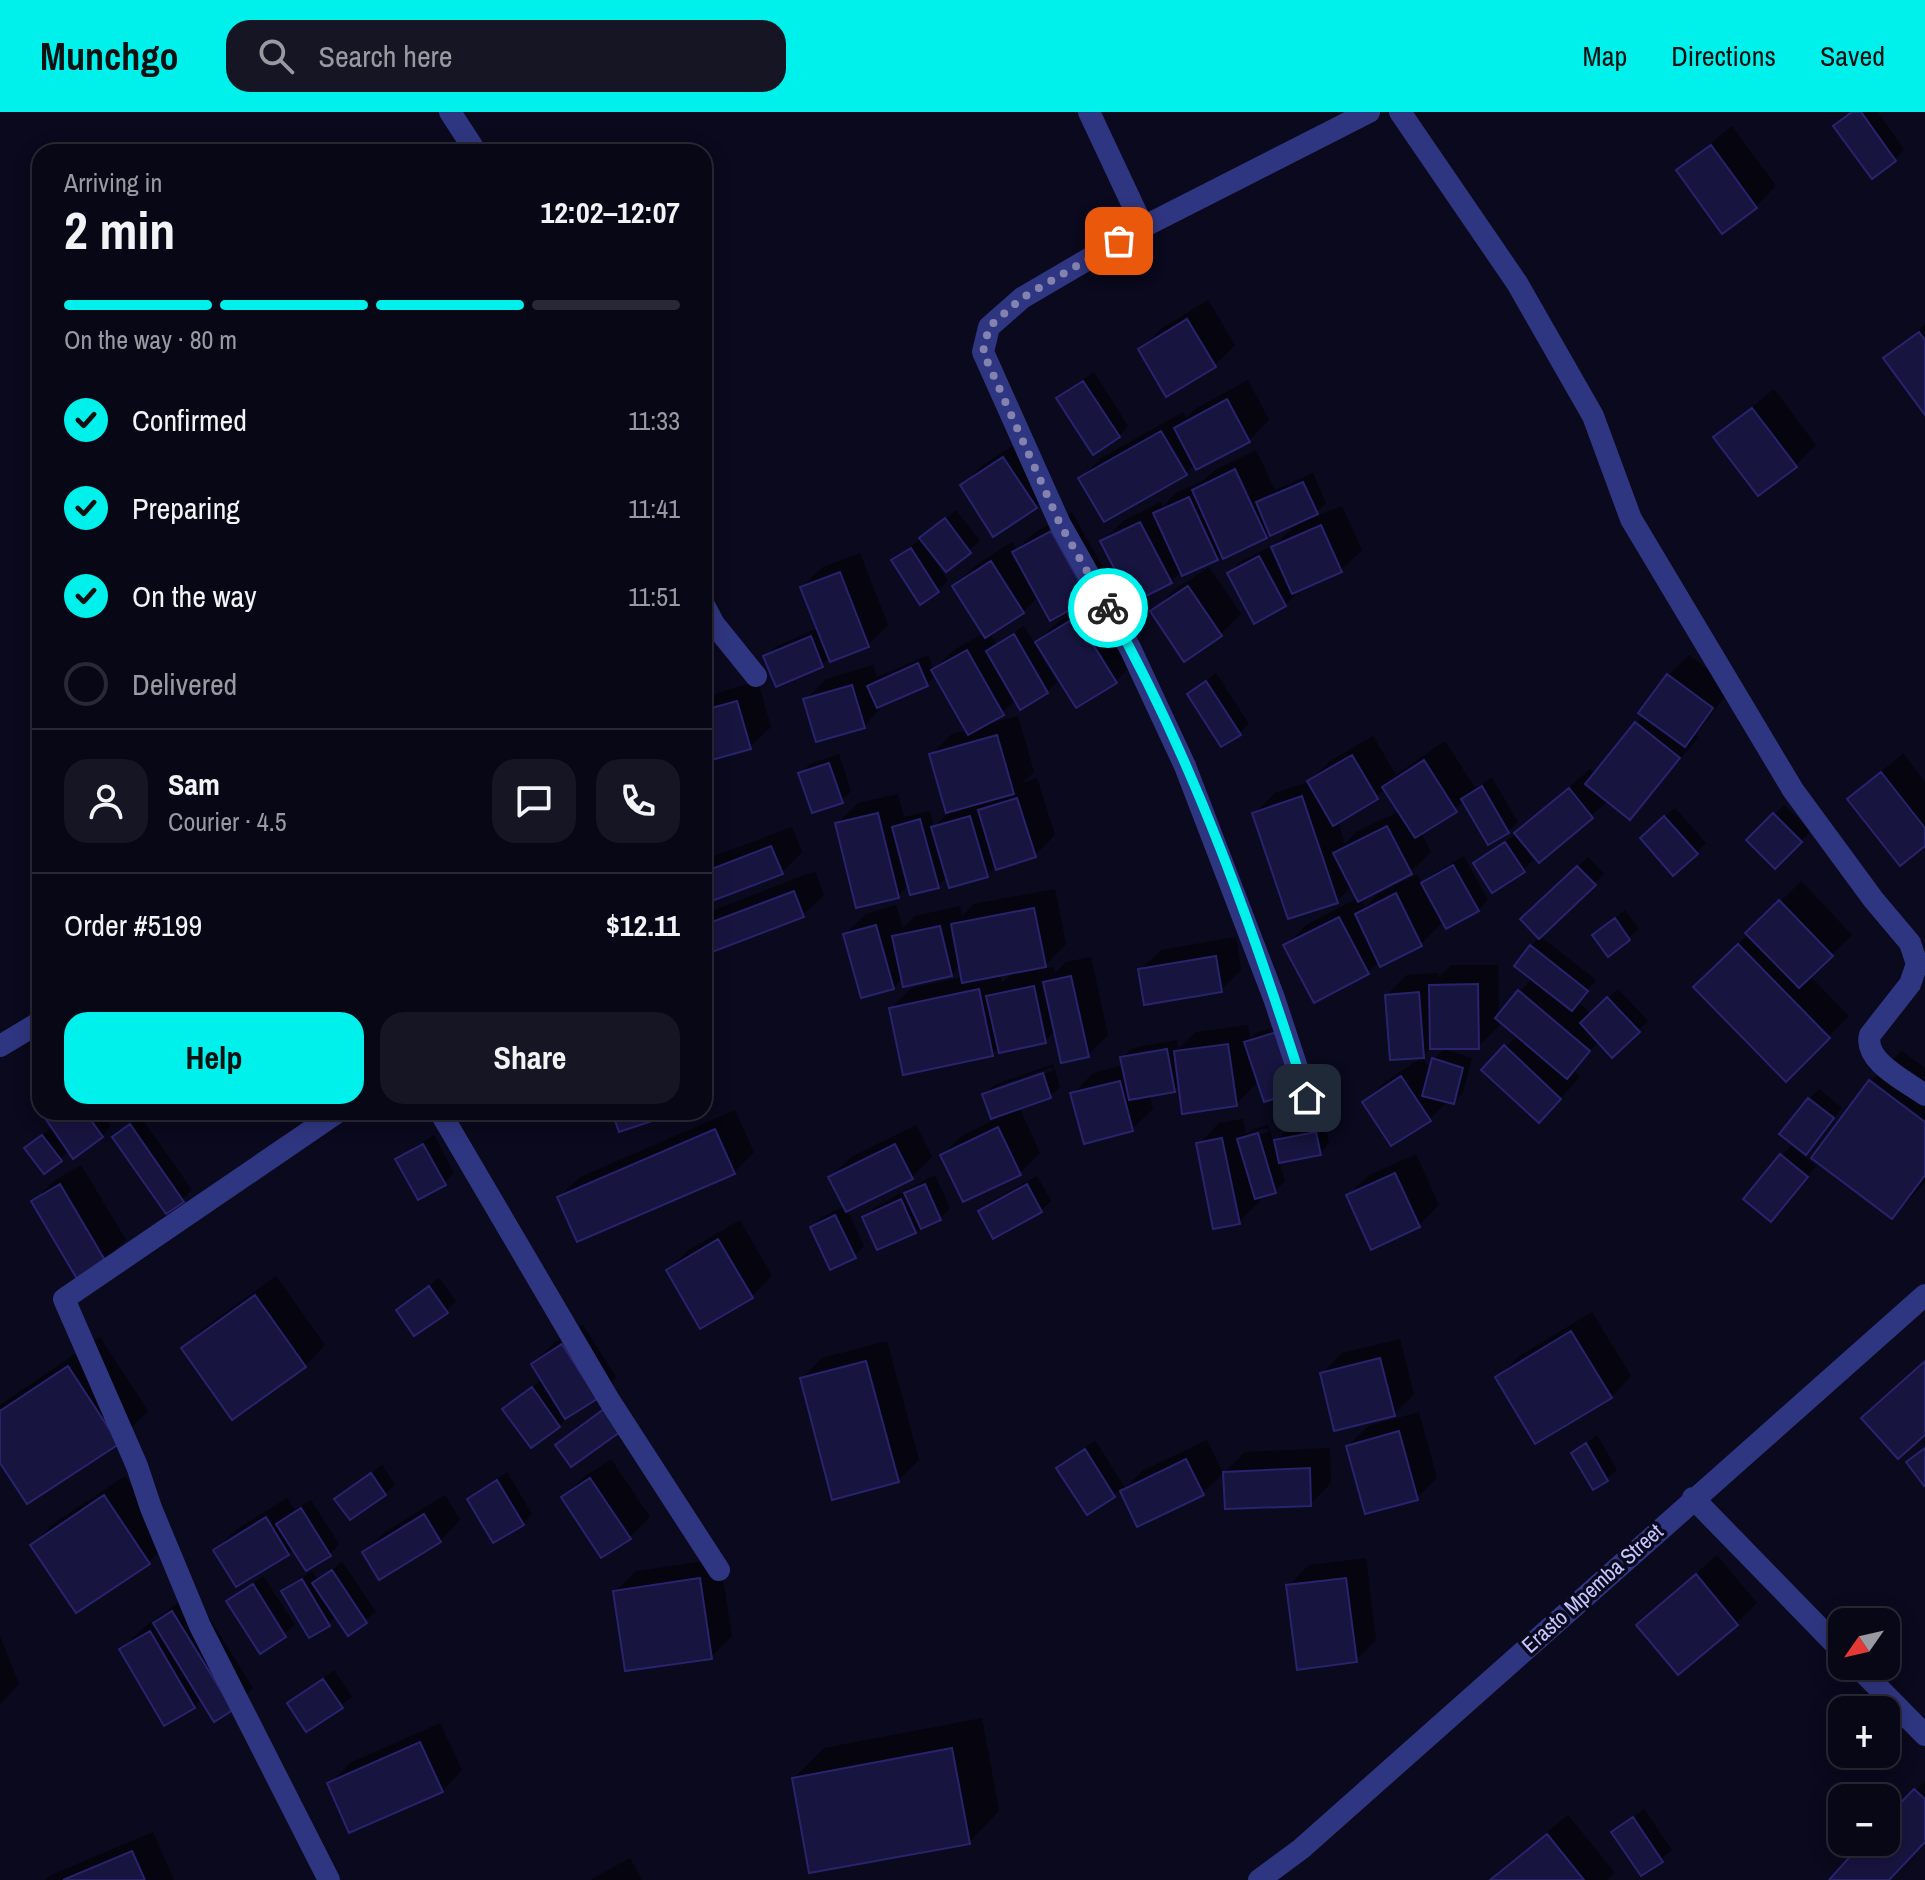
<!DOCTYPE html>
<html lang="en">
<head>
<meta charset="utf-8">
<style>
	:root { --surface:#080716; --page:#161523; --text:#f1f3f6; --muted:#9899a1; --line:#292835; --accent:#00f0eb }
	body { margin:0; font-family:"Archivo Narrow",sans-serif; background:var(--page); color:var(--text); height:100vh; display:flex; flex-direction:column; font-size:30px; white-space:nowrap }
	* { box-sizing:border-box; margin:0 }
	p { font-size:26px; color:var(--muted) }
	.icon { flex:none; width:44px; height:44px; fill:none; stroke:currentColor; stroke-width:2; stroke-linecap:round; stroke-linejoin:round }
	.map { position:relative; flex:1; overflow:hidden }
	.details { position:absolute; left:32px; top:32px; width:680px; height:976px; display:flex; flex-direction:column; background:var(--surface); border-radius:24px; box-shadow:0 4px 20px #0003,0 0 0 2px var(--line) }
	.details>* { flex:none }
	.needle { width:52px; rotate:236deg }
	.buttons { position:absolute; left:1828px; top:1496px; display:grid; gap:16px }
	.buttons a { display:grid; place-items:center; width:72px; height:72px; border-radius:16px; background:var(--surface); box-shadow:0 4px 20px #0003,0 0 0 2px var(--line); font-size:40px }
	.pin { position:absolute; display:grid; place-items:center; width:68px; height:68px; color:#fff; margin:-34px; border-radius:16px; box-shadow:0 4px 12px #0006 }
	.courier { position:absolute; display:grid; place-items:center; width:80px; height:80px; margin:-40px; border:6px solid #00f0eb; border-radius:50%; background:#fff; color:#222; box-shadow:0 2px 10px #0007 }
	.head em { font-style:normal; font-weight:800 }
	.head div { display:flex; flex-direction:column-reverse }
	.head { display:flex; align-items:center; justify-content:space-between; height:136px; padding:0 32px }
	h1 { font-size:52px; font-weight:800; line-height:60px }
	.bar { display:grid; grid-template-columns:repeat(4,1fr); gap:12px 8px; align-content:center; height:96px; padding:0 32px }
	.bar i { height:10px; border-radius:6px; background:var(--line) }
	.bar .current { background:var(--accent) }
	.bar p { grid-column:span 4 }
	.line { display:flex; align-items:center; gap:20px; padding:0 32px; border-top:2px solid var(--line) }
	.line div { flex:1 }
	.round { display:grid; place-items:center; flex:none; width:84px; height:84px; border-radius:24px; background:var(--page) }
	ol { padding:0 32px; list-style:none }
	li { display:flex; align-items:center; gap:24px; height:88px }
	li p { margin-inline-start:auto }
	li .icon { padding:8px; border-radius:50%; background:var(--accent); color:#111; stroke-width:4 }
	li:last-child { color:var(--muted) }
	li i { width:44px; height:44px; border:4px solid var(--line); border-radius:50% }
	.button { display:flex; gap:16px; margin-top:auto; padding:16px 32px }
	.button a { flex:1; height:92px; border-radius:24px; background:var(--accent); color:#111; font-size:32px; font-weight:800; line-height:92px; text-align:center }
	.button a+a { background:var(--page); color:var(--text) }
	header { display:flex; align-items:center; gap:48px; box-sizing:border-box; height:112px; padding:0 40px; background:var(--accent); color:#111 }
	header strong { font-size:38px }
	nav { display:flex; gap:44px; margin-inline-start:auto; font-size:28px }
	.search { width:560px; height:72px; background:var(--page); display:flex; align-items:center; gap:20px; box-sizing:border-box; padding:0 28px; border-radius:24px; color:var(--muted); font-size:30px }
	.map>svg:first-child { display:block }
	.shadow { fill:#0007; fill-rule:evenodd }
	.building { fill:#17143f; stroke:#29236e; stroke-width:2 }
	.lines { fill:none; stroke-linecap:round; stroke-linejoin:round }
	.minor { stroke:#2f3681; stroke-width:22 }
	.done { stroke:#8483b0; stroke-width:8; stroke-dasharray:0 14.4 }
	.route { stroke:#00f0eb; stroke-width:10 }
	.labels { text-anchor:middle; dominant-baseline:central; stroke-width:7; stroke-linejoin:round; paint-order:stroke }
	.street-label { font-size:22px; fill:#c5c5ff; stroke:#0a091d }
</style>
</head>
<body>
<header>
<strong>Munchgo</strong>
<div class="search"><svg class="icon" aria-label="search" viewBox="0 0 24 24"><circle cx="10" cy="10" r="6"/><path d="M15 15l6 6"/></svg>Search here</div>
<nav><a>Map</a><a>Directions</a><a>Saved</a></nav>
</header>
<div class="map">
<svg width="1925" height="1768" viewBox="0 0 1925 1768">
	<rect width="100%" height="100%" fill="#0a091d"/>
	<path class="shadow" d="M1851,0H1878L1904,38L1895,47L1836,14Z
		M1732,14L1776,74L1755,95L1678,58Z
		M1208,188L1235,233L1214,254L1140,238L1161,217Z
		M1925,212V300L1886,246Z
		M1094,260L1128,314L1119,324L1058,286Z
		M1248,268L1269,308L1249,329L1195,352L1186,361L1081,366L1101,346L1183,300L1186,306L1197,296Z
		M1774,277L1816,333L1796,353L1716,325Z
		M1025,326L1056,374L1036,395L962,374L983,353Z
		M1256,338L1275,378L1313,361L1326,391L1310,407L1342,394L1362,438L1341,458L1293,480L1295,483L1285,493L1230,461L1239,451L1269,435L1271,438L1300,408L1224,444L1223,441L1217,447L1182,458L1171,470L1103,430L1123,409L1161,390L1163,394L1176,381L1204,368L1215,358Z
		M956,398L980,429L947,457L933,440L931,442L948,469L938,479L894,449Z
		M1072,400L1108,465L1088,486L1039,484L1023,500L990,521L996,532L1024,514L1035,532L1058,510L1097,486L1136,549L1116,569L1046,543L1042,545L1057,570L1047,580L1017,588L987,612L1018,604L1034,660L1022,671L1037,666L1055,723L1034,744L997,753L987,763L948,764L938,774L909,772L898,784L837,712L858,691L898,682L904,705L930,699L934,715L948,701L931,643L952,622L967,618L936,563L927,572L885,591L864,614L817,628L805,588L826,567L873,553L877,565L928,543L934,557L954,538L984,521L955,474L975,454L1012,430L1017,438L1035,420Z
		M860,441L888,513L868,533L830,545L822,553L777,572L766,545L775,535L818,516L802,475L823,455Z
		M1209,455L1241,502L1221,522L1153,500L1173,479Z
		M1689,543L1732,575L1696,622L1699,625L1630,705L1609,688L1539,748L1526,738L1533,748L1523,758L1475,751L1516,722L1590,657L1595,663L1644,603L1668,564Z
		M1216,561L1249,612L1239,621L1190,582Z
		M758,569L771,615L750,635L704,631V583L706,591L717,581Z
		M1373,624L1396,663L1445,629L1475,676L1492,666L1518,710L1508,719L1465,689L1421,720L1431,740L1410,760L1360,786L1365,795L1378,782L1417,762L1422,772L1433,762L1464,744L1488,788L1478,798L1447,814L1444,809L1421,832L1380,849L1368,860L1286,834L1306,813L1358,786L1352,774L1337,789L1255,701L1275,681L1310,669L1330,649ZM1386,677L1400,699L1356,720L1345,732L1338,709Z
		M1903,641L1925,670V732L1850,687Z
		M839,642L851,679L841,689L801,661L810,652Z
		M1784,693L1811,719L1775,755L1749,728Z
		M1675,696L1706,731L1696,741L1652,716Z
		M792,715L802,740L781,761L704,790V748Z
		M1588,745L1604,762L1540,824L1596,868L1578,890L1591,902L1618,877L1648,909L1612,943L1599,929L1573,958L1580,965L1559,988L1484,957L1518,923L1499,907V914L1478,935H1431L1423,944L1387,883L1407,863L1439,861V865L1451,853H1498L1499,904L1532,866L1531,834L1540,825L1523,807Z
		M815,759L824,783L803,803L704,841V802Z
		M1801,769L1852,823L1810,864L1849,904L1786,967L1696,875Z
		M1055,777L1066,832L1041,857L1054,855L1055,861L1066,850L1091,845L1108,923L1088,943L1056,918L1045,929L1000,935L992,942L891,896L912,876L963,865L961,852L951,863L903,866L893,876L845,822L866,802L896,793L903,816L915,804L960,794L962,804L974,792ZM1014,859L1002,871L1000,862Z
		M1625,798L1639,817L1608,842L1595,823Z
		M1236,825L1241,858L1221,878L1140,858L1161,838Z
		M1286,911L1259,969L1236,992L1180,972L1174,978L1149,982L1153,997L1132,1017L1073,982L1093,961L1124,953L1123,946L1132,936L1177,928L1178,937L1196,920L1248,913L1250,927L1256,921Z
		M1444,937L1472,946L1463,980L1453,990L1448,989L1430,1007L1365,990L1385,970L1422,945L1431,958L1434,947Z
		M1902,939L1925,956V1071L1892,1104L1814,1045L1871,969Z
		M1053,952L1060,975L1050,984L1019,995L1040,1041L1020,1061L942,1043L963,1023L994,1008L984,983L994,973ZM1052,955L1053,959L993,980V976Z
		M1819,977L1842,996L1806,1040L1809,987Z
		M735,998L754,1040L733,1061L559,1085L580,1065Z
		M43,1000H102L111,1014L102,1024L70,1038L45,1059L37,1027L53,1015Z
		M140,1004L192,1078L182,1088L115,1025Z
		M1243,1007L1246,1021L1268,1012L1274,1031L1286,1019L1325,1011L1329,1031L1320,1041L1279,1049L1285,1069L1275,1079L1259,1084L1260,1089L1239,1110L1199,1032L1219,1011ZM1267,1016L1269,1020L1248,1026V1022Z
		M916,1013L932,1045L911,1066L847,1098L864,1134L854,1144L812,1115L822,1105L845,1094L830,1066L851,1045Z
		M434,1023L454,1061L444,1071L398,1047Z
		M1791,1034L1816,1054L1781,1098L1782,1044Z
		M1416,1042L1439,1093L1419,1113L1348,1083L1369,1063Z
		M81,1053L126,1128L105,1148L33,1090L54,1069Z
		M935,1063L950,1096L940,1106L915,1119L864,1106L874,1096Z
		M1037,1064L1051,1089L1041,1099L980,1100L990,1090Z
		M740,1108L772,1164L752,1184L668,1158L689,1138Z
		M276,1164L325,1233L305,1254L184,1236L204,1216Z
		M439,1166L456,1189L446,1199H398Z
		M1592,1200L1631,1264L1611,1285L1497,1266L1518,1245Z
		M583,1213L616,1265L596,1286L532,1333L505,1297L543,1267L533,1252L554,1231Z
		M100,1225L148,1299L117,1330L0,1348V1293Z
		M1400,1227L1414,1282L1394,1302L1322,1262L1342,1241Z
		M887,1229L919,1348L898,1368L802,1266L822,1246Z
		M1419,1300L1437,1366L1416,1386L1348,1334L1368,1314Z
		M1597,1323L1617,1358L1607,1367L1574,1341Z
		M1095,1328L1125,1376L1142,1359L1207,1328L1223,1361L1203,1381L1138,1412L1121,1377L1087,1400L1059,1356Z
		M1330,1336L1331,1371L1310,1392L1225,1360L1245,1340Z
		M611,1347L650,1405L629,1426L563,1385L584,1365Z
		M382,1353L395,1372L385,1382L337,1387Z
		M507,1360L532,1402L523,1412L469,1387Z
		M125,1364L169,1429L149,1450L32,1433L53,1412Z
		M445,1383L460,1408L440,1429L365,1440L385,1420Z
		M287,1386L295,1398L311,1388L339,1432L330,1442L294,1436L288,1442L215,1438L236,1418Z
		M1717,1443L1757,1491L1736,1511L1639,1513Z
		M1366,1446L1376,1528L1356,1548L1289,1473L1309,1453Z
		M720,1447L732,1524L711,1545L615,1480L636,1459Z
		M342,1450L376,1500L348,1521L337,1504L310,1523L283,1480L312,1459L318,1469Z
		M263,1464L295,1513L260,1539L229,1490Z
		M193,1480L253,1576L232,1596L202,1586L194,1594L122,1538L142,1517Z
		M0,1524L19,1572L0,1592Z
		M334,1558L352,1585L307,1617L290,1591Z
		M982,1606L999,1699L969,1730L794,1666L824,1636Z
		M440,1611L462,1658L442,1679L330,1671L350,1651Z
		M1925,1669V1728L1887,1768H1832L1866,1730H1886V1709Z
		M1644,1697L1672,1738L1642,1762L1614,1720Z
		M1568,1703L1615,1761L1607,1768H1489Z
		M153,1720L174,1768H45L51,1763Z
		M630,1746L642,1768H590Z"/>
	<path class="building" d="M1852,0H1861L1896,49L1872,67L1833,14Z
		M1711,33L1757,96L1722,122L1676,58Z
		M1187,207L1216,255L1166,285L1138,237Z
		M1919,220L1925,228V303L1883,246Z
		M1083,269L1120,325L1093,343L1056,286Z
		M1227,287L1250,330L1196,358L1174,316Z
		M1752,296L1797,355L1758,384L1713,325Z
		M1161,319L1187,363L1104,410L1078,366Z
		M1003,345L1037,396L993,425L960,373Z
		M1235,357L1267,426L1223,447L1192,378Z
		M1303,370L1318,402L1270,424L1256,390Z
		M1189,385L1218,448L1182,464L1153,401Z
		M945,406L971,441L946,460L919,426Z
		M1140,410L1172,471L1132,491L1100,429Z
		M1321,413L1342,460L1292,482L1271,435Z
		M1051,419L1089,487L1050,509L1012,440Z
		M911,436L939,480L920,493L891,448Z
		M1259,444L1286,494L1254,512L1227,461Z
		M991,449L1024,501L985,526L952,474Z
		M840,460L869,535L830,550L800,475Z
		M1188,474L1222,524L1184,550L1150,499Z
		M1076,505L1117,571L1076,596L1035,530Z
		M1014,522L1048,581L1020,598L986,539Z
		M811,524L823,555L776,575L763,544Z
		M967,538L1004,603L968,623L931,558Z
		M918,551L928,574L877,596L867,574Z
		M1667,562L1713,596L1685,635L1638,601Z
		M1206,569L1241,623L1221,635L1187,582Z
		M852,573L865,616L816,630L803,587Z
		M737,589L751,637L708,649L704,635V598Z
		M1635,610L1680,646L1630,708L1585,672Z
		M997,623L1014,682L946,701L929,642Z
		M1352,643L1378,687L1333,714L1307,669Z
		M1424,648L1457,700L1415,726L1382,675Z
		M829,651L843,691L812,701L798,661Z
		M1881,660L1925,716V734L1900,754L1847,687Z
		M1482,674L1509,721L1488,733L1461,687Z
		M1569,676L1593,706L1539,751L1514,721Z
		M1302,684L1338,791L1288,807L1252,701Z
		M1017,686L1036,745L996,758L978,698Z
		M878,701L899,786L856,796L835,711Z
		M1773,701L1802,730L1775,757L1746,728Z
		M970,704L988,765L949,776L931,715Z
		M1664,704L1698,742L1673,764L1640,726Z
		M920,707L939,776L910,783L892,715Z
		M1387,714L1412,762L1358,790L1333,741Z
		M1505,730L1525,760L1492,781L1473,751Z
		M771,734L783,762L704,792V760Z
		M1453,753L1479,799L1446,817L1421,771Z
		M1577,754L1596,773L1539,827L1520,807Z
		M794,779L804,805L704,843V813Z
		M1396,781L1422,834L1380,855L1355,802Z
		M1779,788L1833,844L1799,876L1745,821Z
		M1034,796L1046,855L962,871L951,812Z
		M1339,805L1369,862L1314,891L1283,833Z
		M1615,806L1630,828L1608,845L1592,823Z
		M876,813L894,877L861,886L843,822Z
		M940,814L952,864L903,875L892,824Z
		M1738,832L1830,926L1786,970L1693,875Z
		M1530,833L1588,879L1572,899L1514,854Z
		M1216,844L1222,880L1144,893L1138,857Z
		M1071,864L1089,945L1061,951L1043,870Z
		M1478,872L1479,937H1430L1429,873Z
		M1034,874L1046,931L999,941L986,884Z
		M979,877L993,944L903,963L889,896Z
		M1518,878L1590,939L1567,967L1495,906Z
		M1419,880L1424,946L1390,948L1385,883Z
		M1607,885L1640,920L1612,946L1580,911Z
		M1277,920L1297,980L1264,990L1244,930Z
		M1228,932L1237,994L1182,1002L1174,939Z
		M1504,933L1561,987L1539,1011L1481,958Z
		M1167,937L1175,980L1129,988L1120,945Z
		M1432,946L1463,956L1454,992L1422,984Z
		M1043,961L1051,986L991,1007L982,982Z
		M1401,964L1431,1009L1391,1034L1362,990Z
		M1869,968L1925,1010V1063L1892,1107L1811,1046Z
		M1120,969L1133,1019L1084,1032L1070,981Z
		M1808,986L1834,1006L1806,1043L1779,1022Z
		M41,1000H85L103,1025L73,1047Z
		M612,1000H679L619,1020Z
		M130,1012L184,1090L166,1102L112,1025Z
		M998,1015L1021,1063L963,1090L940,1043Z
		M715,1017L735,1062L577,1130L557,1085Z
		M1316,1020L1321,1043L1279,1051L1274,1028Z
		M1258,1021L1276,1081L1255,1087L1237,1027Z
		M42,1023L62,1049L44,1062L24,1036Z
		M1222,1026L1240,1112L1213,1117L1196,1031Z
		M423,1032L446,1073L418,1088L395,1047Z
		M895,1032L913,1067L846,1100L828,1065Z
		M1780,1042L1808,1065L1771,1110L1743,1087Z
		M1395,1061L1420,1115L1371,1138L1346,1083Z
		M60,1072L106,1150L77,1167L31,1089Z
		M925,1072L941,1108L921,1117L904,1081Z
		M1027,1072L1042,1100L993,1127L978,1099Z
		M901,1087L916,1121L877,1138L862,1105Z
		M835,1103L856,1146L830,1158L810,1115Z
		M718,1127L753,1186L700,1217L666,1158Z
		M429,1174L448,1201L414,1224L396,1198Z
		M255,1183L306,1255L232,1308L181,1236Z
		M1571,1219L1612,1286L1535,1332L1495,1265Z
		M562,1232L597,1287L565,1307L531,1252Z
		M1380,1246L1395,1304L1334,1319L1320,1261Z
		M866,1249L899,1370L832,1388L800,1266Z
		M1925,1249V1323L1898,1347L1861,1306Z
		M68,1254L119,1332L27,1392L0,1351V1299Z
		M532,1275L560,1315L531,1336L502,1297Z
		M604,1297L620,1320L571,1355L555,1333Z
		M1399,1319L1418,1388L1365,1402L1346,1334Z
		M1586,1331L1608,1369L1593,1378L1571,1341Z
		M1925,1336V1373L1924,1374L1906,1350Z
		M1085,1337L1115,1385L1087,1403L1056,1356Z
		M1186,1347L1204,1383L1137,1415L1120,1379Z
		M1310,1356L1311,1394L1225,1397L1223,1360Z
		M371,1361L386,1383L350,1408L334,1387Z
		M590,1366L631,1427L601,1446L561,1385Z
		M497,1368L524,1413L493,1431L467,1387Z
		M104,1383L150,1452L76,1501L30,1433Z
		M301,1396L331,1444L306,1459L276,1412Z
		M424,1402L441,1430L379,1468L362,1440Z
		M266,1405L289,1443L236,1475L213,1438Z
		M332,1458L367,1511L348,1524L312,1471Z
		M1696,1462L1738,1513L1678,1563L1636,1513Z
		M700,1466L712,1547L625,1559L613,1479Z
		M1346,1466L1357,1550L1297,1558L1286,1473Z
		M302,1467L330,1514L309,1526L281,1479Z
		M253,1472L286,1525L260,1542L226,1489Z
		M172,1499L233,1598L214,1610L153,1511Z
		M150,1519L195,1596L164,1614L119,1537Z
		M323,1567L343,1596L306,1620L287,1591Z
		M420,1630L443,1680L349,1721L327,1671Z
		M952,1636L970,1732L809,1761L792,1666Z
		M1914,1677L1925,1687V1730L1889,1768H1829L1863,1730H1886V1706Z
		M1633,1705L1663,1750L1641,1764L1611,1720Z
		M1547,1722L1584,1768H1490Z
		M132,1739L145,1768H63Z"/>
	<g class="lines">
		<path class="minor" d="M450,0L476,40
			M1089,0L1143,115
			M1400,0L1517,171L1593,304L1631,407L1793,678L1873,787L1910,831L1917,852L1910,872L1870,923C1863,949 1906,969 1925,983
			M704,493L714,512L756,564
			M0,934L40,910
			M1307,986L1274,886L1185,654L1130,536L1060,412L983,240L989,215L1022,186L1143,115L1369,0
			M440,1000L609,1288L719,1458
			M1693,1386L1842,1539
			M1857,1554L1925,1623
			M329,1768L200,1514L151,1396L137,1354L64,1187L338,1000
			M1259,1768L1301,1737L1925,1183"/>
	</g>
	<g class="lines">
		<path class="done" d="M1108,496L1060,412L983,240L989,215L1022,186L1119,129"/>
		<path class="route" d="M1108,496C1194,648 1254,819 1307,986"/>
	</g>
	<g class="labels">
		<g class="street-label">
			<text transform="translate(1592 1476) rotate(-42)">Erasto Mpemba Street</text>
		</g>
	</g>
</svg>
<div class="buttons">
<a><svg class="needle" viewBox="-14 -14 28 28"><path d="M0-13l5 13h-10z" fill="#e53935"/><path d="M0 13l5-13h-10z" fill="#9899a1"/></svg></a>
<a>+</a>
<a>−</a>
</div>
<div class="pin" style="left:1119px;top:129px;background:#ea580c"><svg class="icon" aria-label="bag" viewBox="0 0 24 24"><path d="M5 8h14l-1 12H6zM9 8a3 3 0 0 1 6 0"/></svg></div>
<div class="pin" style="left:1307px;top:986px;background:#1f2937"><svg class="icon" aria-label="home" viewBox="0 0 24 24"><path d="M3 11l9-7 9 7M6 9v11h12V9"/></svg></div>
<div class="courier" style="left:1108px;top:496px"><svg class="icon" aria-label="bike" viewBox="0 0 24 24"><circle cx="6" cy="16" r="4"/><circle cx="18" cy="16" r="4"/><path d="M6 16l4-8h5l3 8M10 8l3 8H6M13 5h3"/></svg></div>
<section class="details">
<div class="head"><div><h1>2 min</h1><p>Arriving in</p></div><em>12:02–12:07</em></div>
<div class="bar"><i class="current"></i><i class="current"></i><i class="current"></i><i></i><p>On the way · 80 m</p></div>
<ol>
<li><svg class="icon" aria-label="check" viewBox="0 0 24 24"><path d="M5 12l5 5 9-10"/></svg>Confirmed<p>11:33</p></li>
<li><svg class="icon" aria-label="check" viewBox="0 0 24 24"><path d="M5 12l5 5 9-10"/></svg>Preparing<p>11:41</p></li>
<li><svg class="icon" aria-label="check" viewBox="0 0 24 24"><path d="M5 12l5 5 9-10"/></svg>On the way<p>11:51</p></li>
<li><i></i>Delivered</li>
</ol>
<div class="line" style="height:144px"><a class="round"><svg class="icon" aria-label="person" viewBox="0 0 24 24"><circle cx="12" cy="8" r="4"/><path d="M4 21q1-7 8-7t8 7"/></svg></a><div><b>Sam</b><p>Courier · 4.5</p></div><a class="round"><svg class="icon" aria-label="chat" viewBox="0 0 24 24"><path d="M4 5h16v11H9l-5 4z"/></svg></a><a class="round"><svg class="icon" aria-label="phone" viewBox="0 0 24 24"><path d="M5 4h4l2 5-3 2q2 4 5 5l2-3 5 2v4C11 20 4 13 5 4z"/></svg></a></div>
<div class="line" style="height:104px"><div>Order #5199</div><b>$12.11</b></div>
<div class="button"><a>Help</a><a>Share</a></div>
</section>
</div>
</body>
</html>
